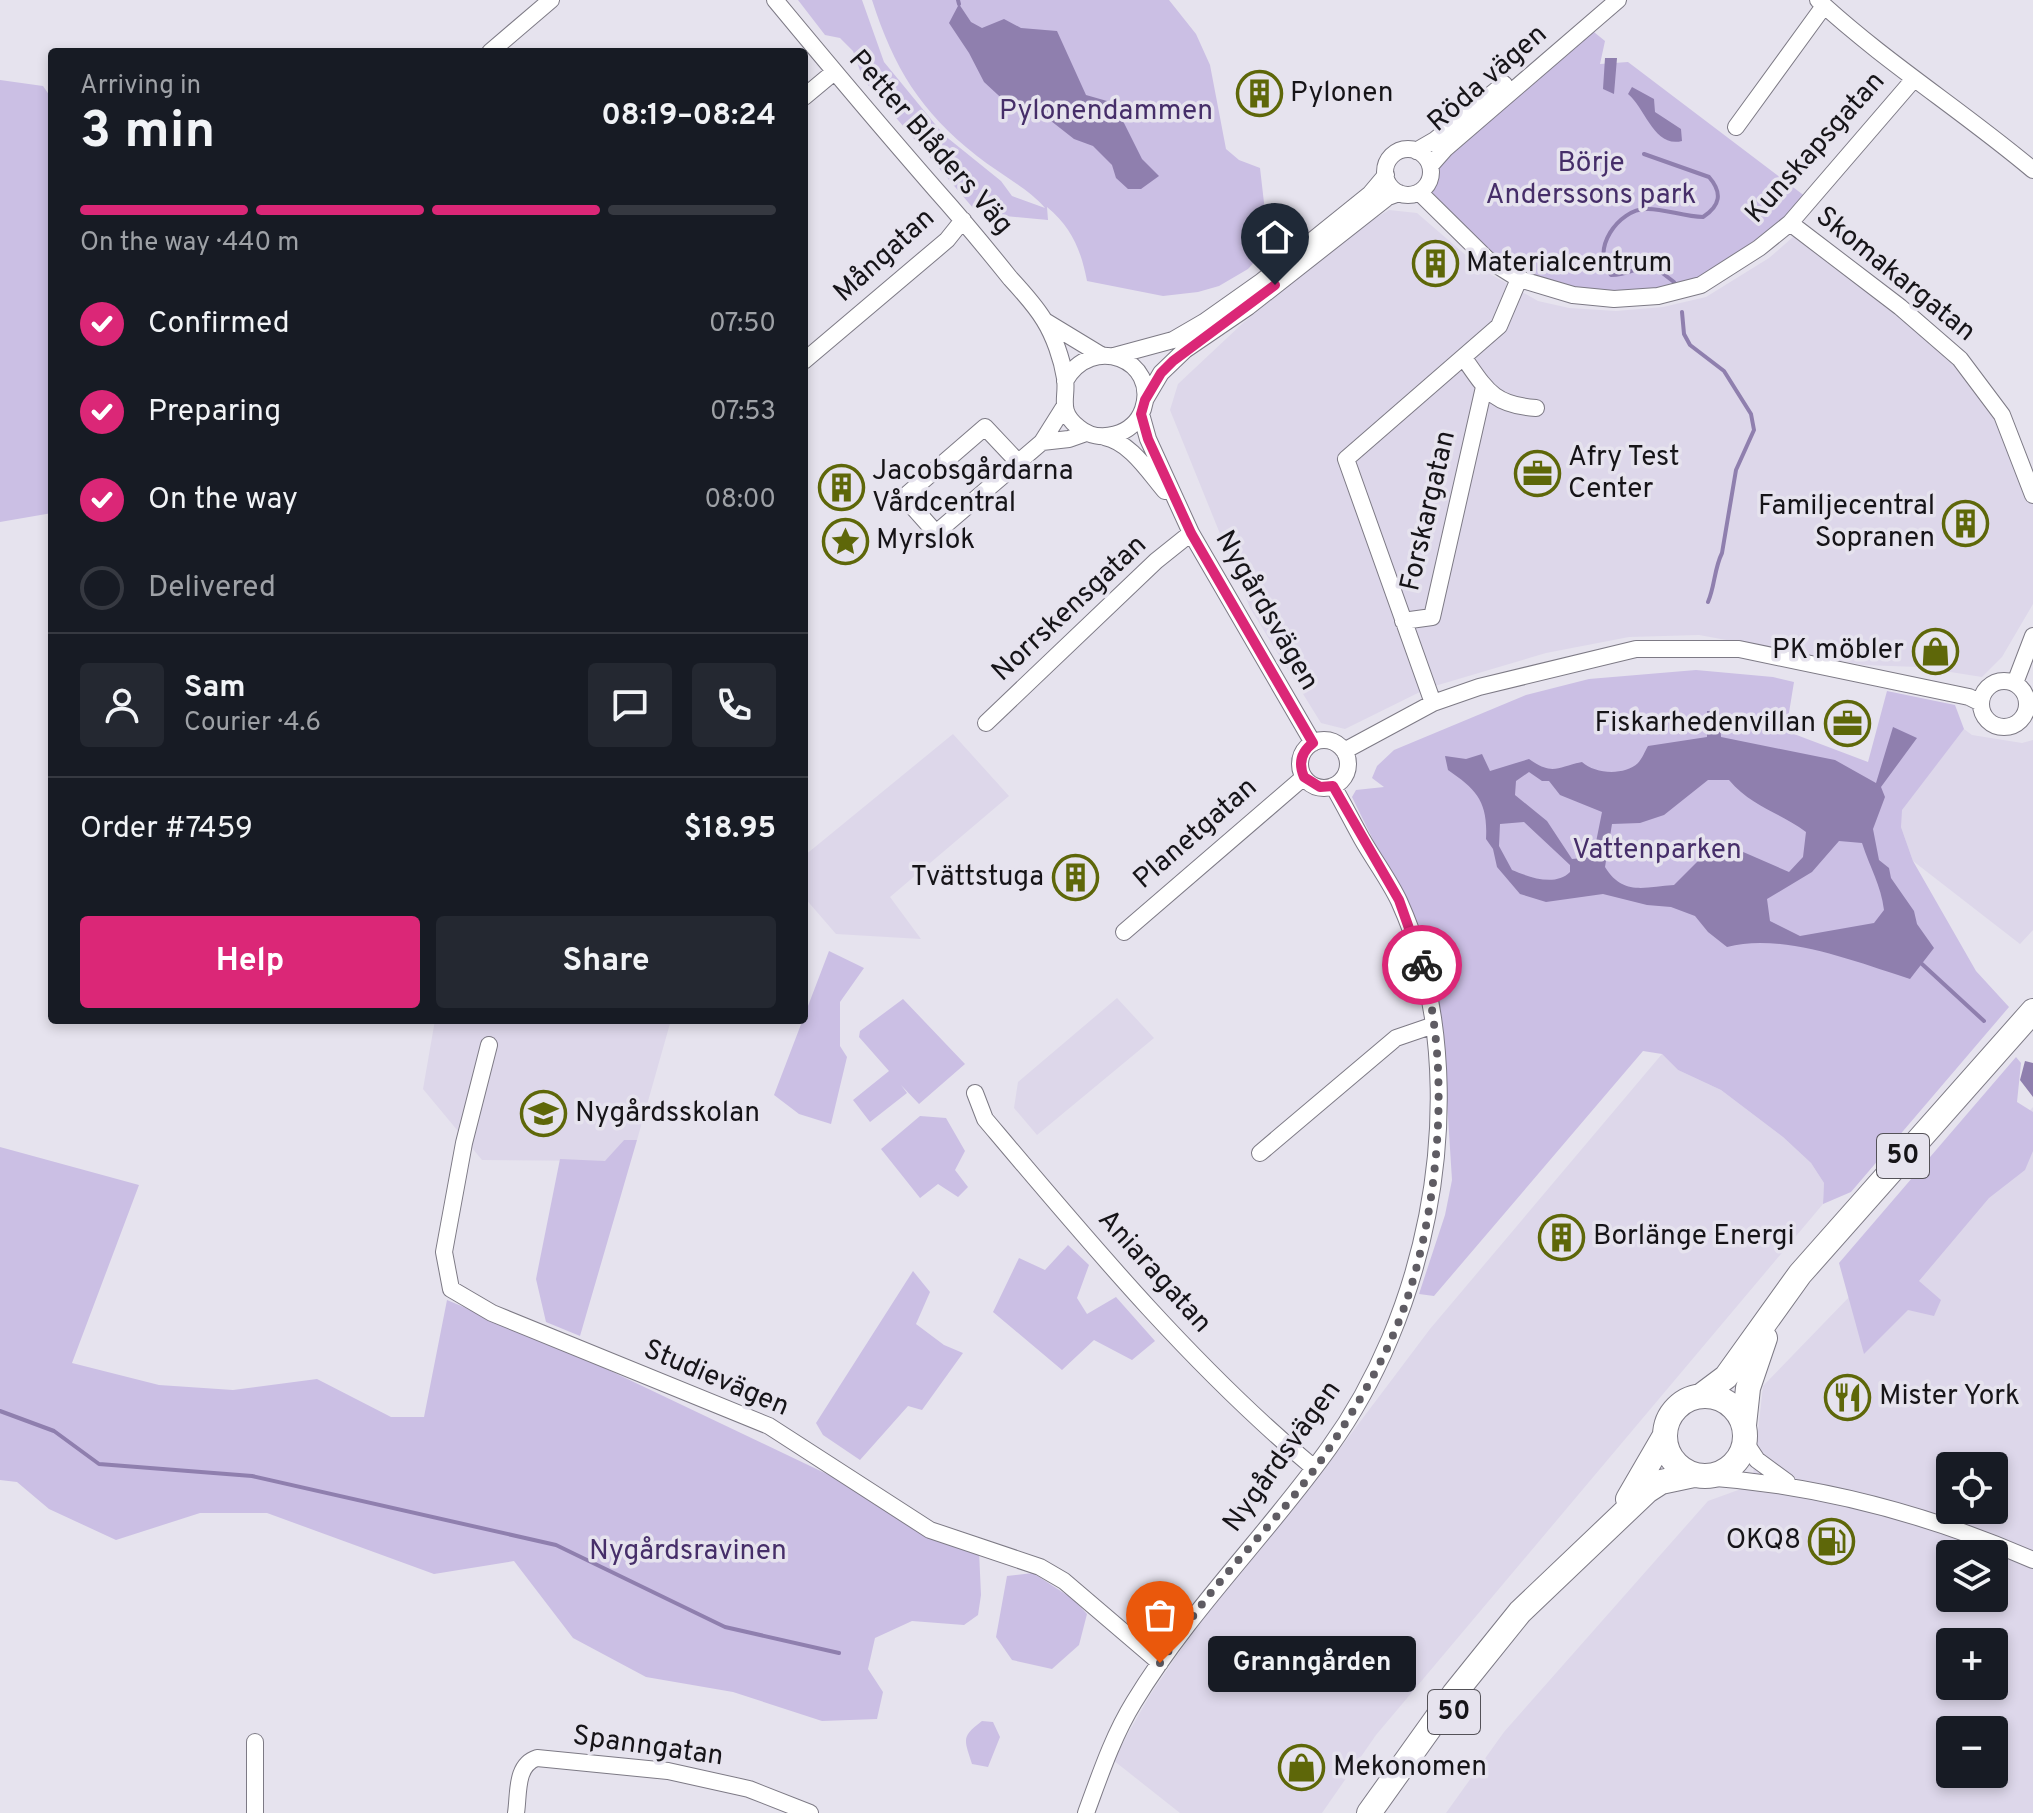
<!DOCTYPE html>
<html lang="en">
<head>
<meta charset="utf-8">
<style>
	:root { --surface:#171b24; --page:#242831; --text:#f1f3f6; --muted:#9ea1a6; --line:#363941; --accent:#db2777 }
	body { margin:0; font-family:Overpass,sans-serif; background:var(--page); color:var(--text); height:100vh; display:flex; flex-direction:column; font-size:30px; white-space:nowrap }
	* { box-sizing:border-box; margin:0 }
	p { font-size:26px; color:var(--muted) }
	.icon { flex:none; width:44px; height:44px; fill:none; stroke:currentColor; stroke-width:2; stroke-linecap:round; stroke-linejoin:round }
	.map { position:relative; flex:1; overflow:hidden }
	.drawer { position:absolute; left:48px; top:48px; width:760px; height:976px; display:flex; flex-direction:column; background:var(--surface); border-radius:8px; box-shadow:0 4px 12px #0003 }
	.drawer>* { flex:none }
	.controls { position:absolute; left:1936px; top:1452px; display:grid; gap:16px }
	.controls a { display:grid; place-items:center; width:72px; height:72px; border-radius:8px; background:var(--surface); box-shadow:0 4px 12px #0003; font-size:40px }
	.pin { position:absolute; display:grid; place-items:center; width:68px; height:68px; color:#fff; margin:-82px -34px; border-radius:50% 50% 50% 0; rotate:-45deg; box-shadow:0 0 8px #0007 }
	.pin .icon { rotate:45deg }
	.courier { position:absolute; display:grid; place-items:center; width:80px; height:80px; margin:-40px; border:6px solid #db2777; border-radius:50%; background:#fff; color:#222; box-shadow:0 2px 10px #0007 }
	.bubble { position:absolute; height:56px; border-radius:8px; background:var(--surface); box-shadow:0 4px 12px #0003; font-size:26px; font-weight:700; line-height:56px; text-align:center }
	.overview em { font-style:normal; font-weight:700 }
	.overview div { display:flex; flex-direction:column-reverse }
	.overview { display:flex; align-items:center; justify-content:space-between; height:136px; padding:0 32px }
	h1 { font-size:52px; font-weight:700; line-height:60px }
	.bar { display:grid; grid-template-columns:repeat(4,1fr); gap:12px 8px; align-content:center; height:96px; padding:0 32px }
	.bar i { height:10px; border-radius:6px; background:var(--line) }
	.bar .active { background:var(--accent) }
	.bar p { grid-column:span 4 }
	.line { display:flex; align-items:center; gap:20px; padding:0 32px; border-top:2px solid var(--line) }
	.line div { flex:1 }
	.round { display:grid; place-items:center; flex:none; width:84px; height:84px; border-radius:8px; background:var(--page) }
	ol { padding:0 32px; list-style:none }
	li { display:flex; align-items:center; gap:24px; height:88px }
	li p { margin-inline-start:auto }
	li .icon { padding:8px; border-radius:50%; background:var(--accent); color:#fff; stroke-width:4 }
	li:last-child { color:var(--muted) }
	li i { width:44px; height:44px; border:4px solid var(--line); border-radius:50% }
	.action { display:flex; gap:16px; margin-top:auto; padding:16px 32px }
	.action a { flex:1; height:92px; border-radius:8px; background:var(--accent); color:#fff; font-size:32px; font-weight:700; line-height:92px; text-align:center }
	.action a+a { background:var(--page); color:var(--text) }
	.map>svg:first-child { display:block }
	.built { fill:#ddd7ea; fill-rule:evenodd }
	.green { fill:#cbbfe4 }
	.water { fill:#8f7fae; fill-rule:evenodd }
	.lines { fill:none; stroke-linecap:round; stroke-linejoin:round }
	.stream { stroke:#8f7fae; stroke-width:4 }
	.minor-casing { stroke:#7d7a85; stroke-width:18 }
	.highway-casing { stroke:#7d7a85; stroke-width:26 }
	.minor { stroke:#fff; stroke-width:16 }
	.highway { stroke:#fff; stroke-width:24 }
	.done { stroke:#5f5c63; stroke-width:8; stroke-dasharray:0 14.4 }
	.route { stroke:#db2777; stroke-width:10 }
	.labels { text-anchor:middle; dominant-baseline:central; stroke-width:7; stroke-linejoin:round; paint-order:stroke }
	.shield { fill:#e6e3ee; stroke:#545258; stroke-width:2 }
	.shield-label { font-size:26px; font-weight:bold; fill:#161418 }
	.street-label { font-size:28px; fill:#161418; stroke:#e6e3ee }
	.poi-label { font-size:28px; fill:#161418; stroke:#e6e3ee; text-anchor:start }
	.park-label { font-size:28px; fill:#462e69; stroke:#e6e3ee }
</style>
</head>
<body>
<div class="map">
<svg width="2033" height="1813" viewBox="0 0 2033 1813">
	<rect width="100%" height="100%" fill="#e6e3ee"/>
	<path class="built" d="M1389,210L1417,213L1483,270L1538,301L1569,308L1616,311L1663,307L1706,297L1769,258L1801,230L1960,359L2002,415L2033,495V604L2002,657L1982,677L1919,667L1863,665L1699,635L1629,637L1546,653L1428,688L1345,729L1321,723L1250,608L1170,410L1178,384L1243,323L1360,227Z
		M1964,729L1972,735L2022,743L2033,740V930L2020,944L1913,861L1901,827V810Z
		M953,734L1009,796L890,897L921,939L836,934L804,897V856Z
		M1117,998L1154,1038L1037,1135L1014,1108L1018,1082Z
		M435,1020H671L637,1140H624L606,1161L482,1160L423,1089Z
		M1662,1054L1678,1070L1721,1090L1783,1137L1811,1163L1824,1183L1823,1204L1376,1735L1322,1813H1180L1113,1760L1150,1695L1212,1604L1329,1463L1430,1329Z
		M2033,1107V1813H1446L1504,1732L1708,1501L1752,1485L1763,1386ZM1950,1466H1994V1510H1950ZM1950,1554H1994V1598H1950ZM1950,1642H1994V1686H1950ZM1950,1730H1994V1774H1950Z"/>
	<path class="green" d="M798,0H862L884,62L944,135L1001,181L1012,196L1045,208C1028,188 998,173 977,156C920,111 894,68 872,0H1169L1196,34L1210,65L1226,149L1239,160L1260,168L1269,246L1248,269L1219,286L1198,292L1163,296L1087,281C1081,250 1072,228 1047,207L1048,220L1005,216L973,208L863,79L853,51L840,38L825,35Z
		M1589,28L1605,41L1600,64L1628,62L1810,200L1701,285L1614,299L1519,279L1419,192L1430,180V166Z
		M0,80L43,86L52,99V513L0,522Z
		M1696,670L1773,677L1794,682L1786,731L1868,762L1887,691L1955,705L1964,729L1902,810L1901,827L1913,861L1976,971L2009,1007L1851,1192L1823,1204L1824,1183L1811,1163L1783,1137L1721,1090L1678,1070L1662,1054L1643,1051L1434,1296L1419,1294L1445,1215L1452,1180L1442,1022L1428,969L1404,903L1352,797L1356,790L1384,787L1372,778L1377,766L1394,750L1526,695L1589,679Z
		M829,951L864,968L840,1002V1046L847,1057L831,1124L799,1114L774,1095Z
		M903,999L965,1064L919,1104L901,1085L907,1093L870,1122L853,1100L889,1071L859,1037L860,1031Z
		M2016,1057L2021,1063L2017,1102L2033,1112V1151L2025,1170L1989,1198L1919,1281L1941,1300L1934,1316L1908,1310L1864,1354L1839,1263Z
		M920,1116L946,1118L965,1151L955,1170L968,1187L958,1197L938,1184L920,1198L881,1149Z
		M624,1140H637L580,1336L546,1322L536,1279L560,1159L605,1161Z
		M0,1147L139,1185L72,1363L159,1385L233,1390L317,1379L391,1417H424L447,1300L575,1354L829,1475L936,1536L979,1551L981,1595L978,1615L964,1625L912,1621L875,1638L868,1669L883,1692L877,1719L822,1721L733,1692L646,1677L573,1638L514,1561L434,1574L267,1513H200L116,1540L49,1509L17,1482L0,1480Z
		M1068,1245L1089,1265L1077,1298L1087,1314L1116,1297L1155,1341L1132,1360L1094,1340L1062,1370L993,1312L1019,1258L1045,1270Z
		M913,1271L930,1292L916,1324L944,1345L963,1353L922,1410L908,1406L860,1460L823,1435L816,1423Z
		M1033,1573L1073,1599L1087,1614L1079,1645L1052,1669L1012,1660L996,1637L1007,1576Z
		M982,1721L993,1722L1000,1737L988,1767L972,1764C964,1739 961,1737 982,1721Z"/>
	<path class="water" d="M959,4L971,22L982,28L1004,19L1021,28L1057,31L1086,95L1114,103L1142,159L1159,176L1141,189H1128L1116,178L1112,165L1093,146L1074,139L1037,110L1010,106L984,82L969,53L949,23Z
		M1605,58H1617L1614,94L1603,89Z
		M1632,87L1654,99L1655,112L1681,129L1682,141C1654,148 1646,109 1628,94Z
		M1707,711H1719L1721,737L1835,760L1876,783L1893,727L1917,738L1881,787L1885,797L1873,829L1879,860L1889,868L1891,878L1914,911L1917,924L1934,948L1910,979C1856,962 1782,932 1727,947L1708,932L1695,916L1671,907L1647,905L1603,894L1546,902L1520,894L1497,867L1493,849L1486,839C1488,802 1477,790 1448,770L1445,756L1466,759L1482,754L1490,771L1529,759C1553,776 1557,767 1582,762C1595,774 1624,776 1638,763C1642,759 1645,751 1648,746L1707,737ZM1529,772L1542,781H1549L1560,795L1602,812L1593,857L1572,859L1547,821L1515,795L1516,781ZM1708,780H1729C1752,807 1779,812 1806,832L1803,857L1789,872L1734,848L1702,857L1674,885C1644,887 1623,896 1605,867L1612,824L1640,823L1664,815ZM1524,822L1570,865V872C1555,887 1529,877 1512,870L1499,846L1500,824ZM1839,841L1862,843C1870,868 1881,885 1884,910L1874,923L1800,936L1770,921L1767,899L1812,872Z
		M2025,1061L2033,1063V1097L2020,1080Z"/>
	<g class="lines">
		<path class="stream" d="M958,0L959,4
			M1644,154L1709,177C1723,193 1720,206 1703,217C1684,217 1663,208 1646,209C1619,209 1589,250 1611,275C1628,275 1637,267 1652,265L1674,282
			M1682,312L1684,334L1690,345L1724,371L1751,414L1754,430L1736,470L1722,553C1714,569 1715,586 1708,602
			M1922,964L1984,1021
			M0,1411L54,1431L99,1464L252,1476L556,1545L725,1627L839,1653"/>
		<defs>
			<path id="minor" d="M775,0C828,64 881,127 936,190C961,218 986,248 1010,278C1022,291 1035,305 1044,320C1054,336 1062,359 1065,378C1068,398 1057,410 1078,427C1099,445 1134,435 1143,409C1159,360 1092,333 1065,381
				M1818,0C1885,62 1963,111 2033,170
				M490,52L551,0
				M804,97L834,72
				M1736,127L1824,6
				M1385 172a23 23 0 1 1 46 0a23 23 0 1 1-46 0Z
				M1416,151L1435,140L1504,84
				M1430,166L1445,149L1618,0
				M1419,192L1487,259L1519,279L1573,295L1614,299L1658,296L1701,285L1759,248L1790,223L1914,79
				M1790,223L1900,307L1960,359L2002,415L2033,495
				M1045,321L1101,355
				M1114,356L1173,340L1204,322L1262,281L1370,194L1386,175
				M1464,358C1487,391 1494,405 1536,408
				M804,361L947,240L963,220
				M1145,400L1161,373L1185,350L1248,307L1388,197L1399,193
				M1141,414L1148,439L1191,533L1313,743
				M1104,437C1130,442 1148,471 1165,491
				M1042,442L1069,439L1086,433
				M1018,462L985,427L904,497L936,533L1042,442L1064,407
				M1403,621L1432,617L1484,387
				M1981 704a23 23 0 1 1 46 0a23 23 0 1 1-46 0Z
				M2015,683L2033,636
				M1433,703L1346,459L1499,326L1519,279
				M986,723L1156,561L1191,533
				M1300 764a24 24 0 1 1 48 0a24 24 0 1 1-48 0Z
				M1344,751L1433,703L1479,687L1636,649H1739L1969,697L1981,703
				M1124,932L1304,777
				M489,1045L464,1143L444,1252L451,1289L492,1313L769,1426L930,1530L1040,1567L1064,1581L1160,1663
				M975,1093L985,1119C1088,1241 1192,1366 1314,1468
				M1260,1153L1396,1038L1434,1025
				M1745,1442L1757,1460L1787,1482
				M1705,1477C1817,1485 1930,1515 2033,1560
				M255,1742V1813
				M516,1813C519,1794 515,1765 537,1758L668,1771L749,1789L810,1813
				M1086,1813C1100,1775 1113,1736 1134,1702C1190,1610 1267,1535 1329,1448C1425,1315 1464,1123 1422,964C1416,943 1408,921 1399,901C1389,880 1374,860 1362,839C1352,821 1343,803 1333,786"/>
			<path id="highway" d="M1702,1395L1726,1377L1800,1274L2033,1011
				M1665 1436a40 40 0 1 1 80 0a40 40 0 1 1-80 0Z
				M1744,1425L1748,1388L1765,1338
				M1628,1499L1664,1437
				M1369,1813L1454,1694L1520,1612L1647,1491L1661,1482L1694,1475"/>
		</defs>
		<use href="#minor" class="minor-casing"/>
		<use href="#highway" class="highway-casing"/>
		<use href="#minor" class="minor"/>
		<use href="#highway" class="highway"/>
	</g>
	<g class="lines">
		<path class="done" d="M1160,1663C1178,1638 1194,1613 1214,1589C1253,1541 1298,1497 1332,1444C1360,1401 1388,1354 1405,1305C1434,1222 1446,1112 1434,1024C1432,1004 1426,985 1422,965"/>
		<path class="route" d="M1275,285L1173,361L1161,373L1145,400L1141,414L1148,439L1191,533L1313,743C1301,752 1298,763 1304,777L1320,787L1333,786L1399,900L1422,965"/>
	</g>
	<defs>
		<symbol id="building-ring" viewBox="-11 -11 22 22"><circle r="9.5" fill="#e6e3ee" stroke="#5e6709" stroke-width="1.5"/><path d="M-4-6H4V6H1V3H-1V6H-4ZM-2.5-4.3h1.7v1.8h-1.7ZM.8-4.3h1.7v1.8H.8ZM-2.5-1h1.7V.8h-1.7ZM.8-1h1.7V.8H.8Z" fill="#5e6709"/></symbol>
		<symbol id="office-ring" viewBox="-11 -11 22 22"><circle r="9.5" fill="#e6e3ee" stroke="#5e6709" stroke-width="1.5"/><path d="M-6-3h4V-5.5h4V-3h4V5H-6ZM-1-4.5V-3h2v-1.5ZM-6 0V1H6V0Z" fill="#5e6709"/></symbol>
		<symbol id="sight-ring" viewBox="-11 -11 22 22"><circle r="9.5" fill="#e6e3ee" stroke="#5e6709" stroke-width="1.5"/><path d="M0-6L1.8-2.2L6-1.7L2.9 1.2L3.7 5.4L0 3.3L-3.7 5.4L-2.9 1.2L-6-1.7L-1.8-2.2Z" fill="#5e6709"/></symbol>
		<symbol id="shop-ring" viewBox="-11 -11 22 22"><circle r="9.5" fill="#e6e3ee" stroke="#5e6709" stroke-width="1.5"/><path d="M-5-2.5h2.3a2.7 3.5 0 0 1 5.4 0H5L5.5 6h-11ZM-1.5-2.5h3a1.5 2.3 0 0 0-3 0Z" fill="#5e6709"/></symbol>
		<symbol id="school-ring" viewBox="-11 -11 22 22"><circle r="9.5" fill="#e6e3ee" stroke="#5e6709" stroke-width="1.5"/><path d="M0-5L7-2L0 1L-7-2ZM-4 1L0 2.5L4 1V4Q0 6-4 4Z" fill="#5e6709"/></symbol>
		<symbol id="restaurant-ring" viewBox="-11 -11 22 22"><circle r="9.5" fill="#e6e3ee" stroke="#5e6709" stroke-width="1.5"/><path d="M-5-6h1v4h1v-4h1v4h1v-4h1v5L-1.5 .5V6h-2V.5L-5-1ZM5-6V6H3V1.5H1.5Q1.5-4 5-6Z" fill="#5e6709"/></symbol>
		<symbol id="fuel-ring" viewBox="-11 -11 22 22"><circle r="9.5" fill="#e6e3ee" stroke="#5e6709" stroke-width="1.5"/><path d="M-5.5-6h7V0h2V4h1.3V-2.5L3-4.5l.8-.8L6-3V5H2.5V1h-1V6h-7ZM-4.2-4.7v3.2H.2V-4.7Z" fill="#5e6709"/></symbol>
	</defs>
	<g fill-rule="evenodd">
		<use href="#building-ring" x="1234" y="68" width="51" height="51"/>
		<use href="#building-ring" x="1410" y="238" width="51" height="51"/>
		<use href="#office-ring" x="1512" y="448" width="51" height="51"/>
		<use href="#building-ring" x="816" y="462" width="51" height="51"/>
		<use href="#building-ring" x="1940" y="498" width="51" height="51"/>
		<use href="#sight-ring" x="820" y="516" width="51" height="51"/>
		<use href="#shop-ring" x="1910" y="626" width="51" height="51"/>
		<use href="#office-ring" x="1822" y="698" width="51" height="51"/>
		<use href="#building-ring" x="1050" y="852" width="51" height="51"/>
		<use href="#school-ring" x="518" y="1088" width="51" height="51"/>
		<use href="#building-ring" x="1536" y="1212" width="51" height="51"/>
		<use href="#restaurant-ring" x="1822" y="1372" width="51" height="51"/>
		<use href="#fuel-ring" x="1806" y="1516" width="51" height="51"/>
		<use href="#shop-ring" x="1276" y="1742" width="51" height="51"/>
	</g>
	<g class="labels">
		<g class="shield">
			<rect x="1877" y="1134" width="52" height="44" rx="6"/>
			<rect x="1428" y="1690" width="52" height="44" rx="6"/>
		</g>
		<g class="shield-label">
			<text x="1903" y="1156">50</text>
			<text x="1454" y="1712">50</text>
		</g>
		<g class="street-label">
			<text transform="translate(1488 79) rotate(-41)">Röda vägen</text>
			<text transform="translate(930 143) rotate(49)">Petter Blåders Väg</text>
			<text transform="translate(1816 148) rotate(-48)">Kunskapsgatan</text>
			<text transform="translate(885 256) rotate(-42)">Mångatan</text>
			<text transform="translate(1895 275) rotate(39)">Skomakargatan</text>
			<text transform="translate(1429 511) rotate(-77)">Forskargatan</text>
			<text transform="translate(1070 609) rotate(-43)">Norrskensgatan</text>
			<text transform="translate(1266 611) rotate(60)">Nygårdsvägen</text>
			<text transform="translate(1196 834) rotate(-41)">Planetgatan</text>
			<text transform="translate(1154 1272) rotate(48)">Aniaragatan</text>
			<text transform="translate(716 1379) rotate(23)">Studievägen</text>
			<text transform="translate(1283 1457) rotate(-54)">Nygårdsvägen</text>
			<text transform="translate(648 1747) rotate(8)">Spanngatan</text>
		</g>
		<g class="poi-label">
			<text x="1290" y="94">Pylonen</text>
			<text x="1466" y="264">Materialcentrum</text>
			<text x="1568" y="458">Afry Test<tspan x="1568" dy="32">Center</tspan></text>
			<text x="872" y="472">Jacobsgårdarna<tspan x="872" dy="32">Vårdcentral</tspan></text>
			<text x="1935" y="507" text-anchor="end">Familjecentral<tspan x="1935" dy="32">Sopranen</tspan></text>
			<text x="876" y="541">Myrslok</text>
			<text x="1904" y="651" text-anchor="end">PK möbler</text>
			<text x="1816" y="724" text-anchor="end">Fiskarhedenvillan</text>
			<text x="1044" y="878" text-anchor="end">Tvättstuga</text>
			<text x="575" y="1114">Nygårdsskolan</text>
			<text x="1593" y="1237">Borlänge Energi</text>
			<text x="1879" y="1397">Mister York</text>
			<text x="1801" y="1541" text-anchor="end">OKQ8</text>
			<text x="1333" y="1768">Mekonomen</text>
		</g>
		<g class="park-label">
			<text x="1106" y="112">Pylonendammen</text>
			<text x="1591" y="164">Börje<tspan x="1591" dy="32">Anderssons park</tspan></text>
			<text x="1657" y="851">Vattenparken</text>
			<text x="688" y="1552">Nygårdsravinen</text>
		</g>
	</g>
</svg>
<div class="controls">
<a><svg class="icon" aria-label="locate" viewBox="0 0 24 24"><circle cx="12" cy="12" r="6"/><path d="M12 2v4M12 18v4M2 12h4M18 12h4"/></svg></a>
<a><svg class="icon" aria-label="layers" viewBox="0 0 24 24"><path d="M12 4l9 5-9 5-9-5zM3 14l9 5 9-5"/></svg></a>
<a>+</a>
<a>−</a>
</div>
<div class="pin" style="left:1160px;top:1663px;background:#ea580c"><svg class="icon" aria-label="bag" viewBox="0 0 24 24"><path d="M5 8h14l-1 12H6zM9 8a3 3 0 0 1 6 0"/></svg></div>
<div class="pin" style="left:1275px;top:285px;background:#1f2937"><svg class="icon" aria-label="home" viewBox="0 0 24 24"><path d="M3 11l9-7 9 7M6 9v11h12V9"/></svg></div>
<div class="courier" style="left:1422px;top:965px"><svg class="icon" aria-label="bike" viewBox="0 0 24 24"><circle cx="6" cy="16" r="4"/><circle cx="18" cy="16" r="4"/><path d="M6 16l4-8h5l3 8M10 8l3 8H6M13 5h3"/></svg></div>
<div class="bubble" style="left:1208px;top:1636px;width:208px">Granngården</div>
<section class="drawer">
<div class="overview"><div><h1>3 min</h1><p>Arriving in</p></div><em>08:19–08:24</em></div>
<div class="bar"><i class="active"></i><i class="active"></i><i class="active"></i><i></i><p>On the way · 440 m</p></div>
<ol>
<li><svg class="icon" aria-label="check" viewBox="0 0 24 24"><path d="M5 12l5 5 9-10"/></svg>Confirmed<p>07:50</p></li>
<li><svg class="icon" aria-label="check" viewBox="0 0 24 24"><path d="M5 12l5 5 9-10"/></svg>Preparing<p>07:53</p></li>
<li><svg class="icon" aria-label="check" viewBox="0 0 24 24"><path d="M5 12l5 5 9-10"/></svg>On the way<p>08:00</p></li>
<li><i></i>Delivered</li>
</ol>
<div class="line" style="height:144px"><a class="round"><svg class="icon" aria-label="person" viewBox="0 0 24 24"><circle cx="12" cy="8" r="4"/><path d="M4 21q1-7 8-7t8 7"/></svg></a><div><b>Sam</b><p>Courier · 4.6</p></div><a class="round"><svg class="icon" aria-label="chat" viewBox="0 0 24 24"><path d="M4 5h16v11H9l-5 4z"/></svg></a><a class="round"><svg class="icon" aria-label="phone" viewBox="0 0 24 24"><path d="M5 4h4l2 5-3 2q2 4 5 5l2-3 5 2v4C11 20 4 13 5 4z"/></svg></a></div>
<div class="line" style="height:104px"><div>Order #7459</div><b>$18.95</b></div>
<div class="action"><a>Help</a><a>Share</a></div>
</section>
</div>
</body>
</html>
